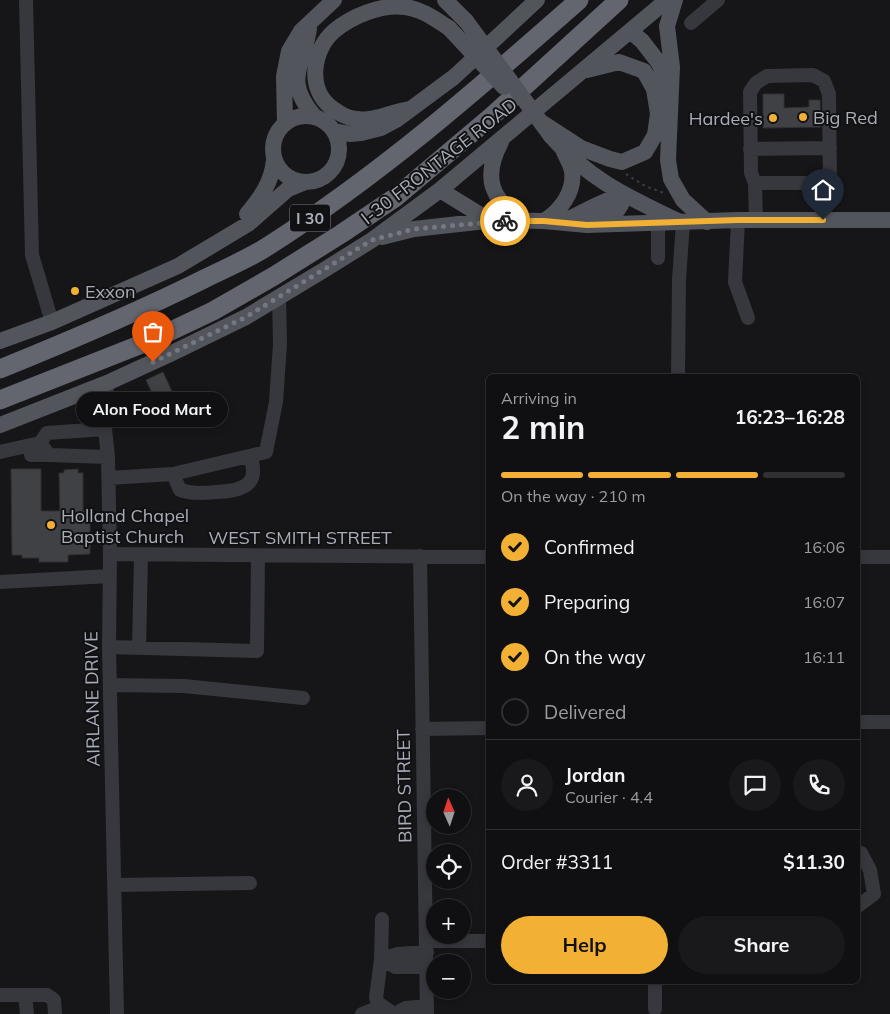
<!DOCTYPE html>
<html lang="en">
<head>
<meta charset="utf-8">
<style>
	:root { --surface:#101012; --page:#19191b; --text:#f1f3f6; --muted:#9c9d9f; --line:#303032; --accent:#f2b134 }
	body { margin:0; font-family:Mulish,sans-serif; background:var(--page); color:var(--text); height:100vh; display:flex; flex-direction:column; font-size:19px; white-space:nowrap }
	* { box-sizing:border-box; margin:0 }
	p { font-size:16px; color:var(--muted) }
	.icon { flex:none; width:28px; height:28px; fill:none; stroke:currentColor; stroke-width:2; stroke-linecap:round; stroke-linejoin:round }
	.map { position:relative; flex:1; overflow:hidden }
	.drawer { position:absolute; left:486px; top:374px; width:374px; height:610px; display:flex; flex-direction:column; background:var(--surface); border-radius:8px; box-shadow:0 2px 8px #0003,0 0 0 1px var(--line) }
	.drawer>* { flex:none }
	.needle { width:32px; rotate:357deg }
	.controls { position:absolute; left:426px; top:789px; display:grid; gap:10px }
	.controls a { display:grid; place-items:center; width:45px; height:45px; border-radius:50%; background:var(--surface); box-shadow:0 2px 8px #0003,0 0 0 1px var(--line); font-size:25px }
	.pin { position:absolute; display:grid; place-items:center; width:42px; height:42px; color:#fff; margin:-51px -21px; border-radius:50% 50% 50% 0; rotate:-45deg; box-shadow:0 0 5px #0007 }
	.pin .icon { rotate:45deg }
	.courier { position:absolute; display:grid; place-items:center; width:50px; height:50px; margin:-25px; border:4px solid #f2b134; border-radius:50%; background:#fff; color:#222; box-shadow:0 1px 6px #0007 }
	.bubble { position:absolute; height:35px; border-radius:18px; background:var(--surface); box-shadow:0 2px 8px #0003,0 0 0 1px var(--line); font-size:16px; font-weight:700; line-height:35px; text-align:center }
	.head em { font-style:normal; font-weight:700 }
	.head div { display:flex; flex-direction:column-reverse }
	.head { display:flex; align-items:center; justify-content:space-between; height:85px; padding:0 15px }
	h1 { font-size:32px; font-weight:700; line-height:38px }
	.bar { display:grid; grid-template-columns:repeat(4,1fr); gap:8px 5px; align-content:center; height:60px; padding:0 15px }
	.bar i { height:6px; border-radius:4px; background:var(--line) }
	.bar .active { background:var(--accent) }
	.bar p { grid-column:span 4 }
	.line { display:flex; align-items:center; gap:12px; padding:0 15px; border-top:1px solid var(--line) }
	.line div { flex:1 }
	.round { display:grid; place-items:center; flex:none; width:52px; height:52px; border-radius:26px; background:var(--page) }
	ol { padding:0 15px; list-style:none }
	li { display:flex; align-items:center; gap:15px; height:55px }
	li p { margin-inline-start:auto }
	li .icon { padding:5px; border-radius:50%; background:var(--accent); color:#111; stroke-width:4 }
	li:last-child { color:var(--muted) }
	li i { width:28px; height:28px; border:2px solid var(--line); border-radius:50% }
	.primary-button { display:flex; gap:10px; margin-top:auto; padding:10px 15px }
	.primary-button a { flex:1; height:58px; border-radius:30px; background:var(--accent); color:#111; font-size:20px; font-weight:700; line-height:58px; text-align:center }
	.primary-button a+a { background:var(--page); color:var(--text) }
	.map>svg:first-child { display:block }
	.building { fill:#404145; stroke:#303034 }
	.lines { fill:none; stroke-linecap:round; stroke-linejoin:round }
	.path { stroke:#3d3f44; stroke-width:2; stroke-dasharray:2.5 4; stroke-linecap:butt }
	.minor { stroke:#37383d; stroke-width:14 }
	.major { stroke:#53555c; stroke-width:16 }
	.highway { stroke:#63666e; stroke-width:19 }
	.major-bridge { stroke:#53555c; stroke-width:16 }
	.done { stroke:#757880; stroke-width:5; stroke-dasharray:0 9 }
	.route { stroke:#f2b134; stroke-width:6 }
	.poi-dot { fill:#f2b134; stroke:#111113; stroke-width:2 }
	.labels { text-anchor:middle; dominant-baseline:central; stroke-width:4; stroke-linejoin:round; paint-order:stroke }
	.shield { fill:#111113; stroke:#7b7e86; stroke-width:1 }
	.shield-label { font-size:16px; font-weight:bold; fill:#a8adb8 }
	.poi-label { font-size:18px; fill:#a8adb8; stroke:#111113; text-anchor:start }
	.street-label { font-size:18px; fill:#a8adb8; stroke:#111113 }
</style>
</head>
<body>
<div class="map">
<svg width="890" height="1014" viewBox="0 0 890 1014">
	<rect width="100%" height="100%" fill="#161618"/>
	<path class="building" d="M763,94H784V108L809,107V100H820L821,127L763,128Z
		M163,372L174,396L183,392L191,408L162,421L155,407L158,406L146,380Z
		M11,469H41V511H60L59,473H64V470L78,469V473H83V511H90V554L68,555V562H39V558H22V555H12Z"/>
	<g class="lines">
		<path class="path" d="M626,174L645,186L664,193"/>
		<path class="minor" d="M26,0L32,255L52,322
			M691,23L718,0
			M750,149L830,148
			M755,183H830
			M738,220L735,282L748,318
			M756,220L755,183L751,173L750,92L756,83L767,76L813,75L824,81L829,94L830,183L823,192V220
			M658,223V258
			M678,376L679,280L683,222
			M107,383L105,429L108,457L110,554L109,647L117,1014
			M40,443L49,455L108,457
			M0,452L40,443L47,433L105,429
			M31,455H49
			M173,474L180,490C192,494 204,493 216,492C241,491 261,486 250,456
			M109,478L173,474L266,452L276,402L280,344L279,297
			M110,554L489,557
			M420,556L427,1014
			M858,557H890
			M0,582L110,576
			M109,647L257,651L258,556
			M139,648L141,555
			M110,685L184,686L303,698
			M858,722H890
			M422,729L489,728
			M858,853H861L870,870L874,894L858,906
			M114,885L250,883
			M382,919L381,959L376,998L378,1003L394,1014
			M427,941H489
			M427,952L398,954L381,959L395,967H427
			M655,981V1009
			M0,995H47L54,1000L55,1014
			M25,995L27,1014
			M362,1014L382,1006
			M395,1014L406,1008L427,1006"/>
		<path class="major" d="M445,0L466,21
			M675,0L667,26L672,67L668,160L671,179L683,200L707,222
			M309,29C303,67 283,80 315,117
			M630,31L642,41L659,63L668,87
			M411,109C393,111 375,122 356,119C346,118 339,113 332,108C307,90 312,50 334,31C352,16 381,4 405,7C422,9 435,19 449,28
			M273 149a33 33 0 1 1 66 0a33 33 0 1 1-66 0Z
			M541,122L581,148L610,159L622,162L645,152L655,135L658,114L654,89L644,71L619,62L587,70
			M285,123L284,76L289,51L301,31L334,0
			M334,131L350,134L361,133L381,128L396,120L454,77L537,0
			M551,136C588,179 628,197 678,221
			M501,142C482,178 491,200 524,221
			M440,190L479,214L493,220
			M247,214C261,197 272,182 274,160
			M544,221C560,211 575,192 572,171C571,165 567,158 564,152
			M562,222C584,213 601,200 624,195C621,212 611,217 596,222
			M382,237L414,229L495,220L544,221L587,225L738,220H890
			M0,341L52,322L178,266L248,224L288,189L305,182
			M0,425L107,383L168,355L246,317L324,270L372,240L440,190L667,0"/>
		<path class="highway" d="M0,369C69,341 138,312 204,279C224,269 246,260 265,248C379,176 478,89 579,0
			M0,400L152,340L213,311L274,276L341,234L396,197L492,116L619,0"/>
		<path class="major-bridge" d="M466,21L551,136
			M449,28L504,87"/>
	</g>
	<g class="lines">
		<path class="done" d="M153,362L246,317L372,240L414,229L505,221"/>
		<path class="route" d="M505,221H544L587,225L738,220H823"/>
	</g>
	<g class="poi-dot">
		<circle cx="803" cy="117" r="5"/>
		<circle cx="773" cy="118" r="5"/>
		<circle cx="75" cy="291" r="5"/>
		<circle cx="51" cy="525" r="5"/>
	</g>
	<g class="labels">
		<rect class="shield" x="290" y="204.5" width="40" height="27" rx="4"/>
		<g class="shield-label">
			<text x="310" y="218">I 30</text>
		</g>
		<g class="poi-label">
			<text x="813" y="117">Big Red</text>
			<text x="763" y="118" text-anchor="end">Hardee's</text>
			<text x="85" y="291">Exxon</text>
			<text x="61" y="515">Holland Chapel<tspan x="61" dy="21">Baptist Church</tspan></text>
		</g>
		<g class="street-label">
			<text transform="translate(439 161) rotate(-38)">I-30 FRONTAGE ROAD</text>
			<text x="300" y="537">WEST SMITH STREET</text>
			<text transform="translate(92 699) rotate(-91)">AIRLANE DRIVE</text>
			<text transform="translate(404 786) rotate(-91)">BIRD STREET</text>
		</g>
	</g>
</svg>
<div class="controls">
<a><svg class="needle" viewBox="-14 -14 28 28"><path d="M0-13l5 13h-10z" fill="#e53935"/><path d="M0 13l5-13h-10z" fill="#9c9d9f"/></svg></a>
<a><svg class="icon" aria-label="locate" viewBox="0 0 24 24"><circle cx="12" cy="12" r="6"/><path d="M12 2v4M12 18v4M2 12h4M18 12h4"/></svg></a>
<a>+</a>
<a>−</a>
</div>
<div class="pin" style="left:153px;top:362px;background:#ea580c"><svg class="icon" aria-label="bag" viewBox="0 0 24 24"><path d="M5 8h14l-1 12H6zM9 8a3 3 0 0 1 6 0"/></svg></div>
<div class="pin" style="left:823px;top:220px;background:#1f2937"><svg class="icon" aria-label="home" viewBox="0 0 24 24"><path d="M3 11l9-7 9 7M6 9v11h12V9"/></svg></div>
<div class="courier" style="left:505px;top:221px"><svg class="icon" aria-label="bike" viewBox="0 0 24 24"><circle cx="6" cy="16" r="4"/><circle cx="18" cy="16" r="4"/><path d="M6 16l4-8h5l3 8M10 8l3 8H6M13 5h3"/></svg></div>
<div class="bubble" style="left:76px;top:392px;width:152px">Alon Food Mart</div>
<section class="drawer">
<div class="head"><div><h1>2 min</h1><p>Arriving in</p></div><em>16:23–16:28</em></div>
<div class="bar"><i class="active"></i><i class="active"></i><i class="active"></i><i></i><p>On the way · 210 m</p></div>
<ol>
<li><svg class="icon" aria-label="check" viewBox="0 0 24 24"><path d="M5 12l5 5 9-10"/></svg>Confirmed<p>16:06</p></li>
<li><svg class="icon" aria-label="check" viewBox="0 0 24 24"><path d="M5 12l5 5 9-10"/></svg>Preparing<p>16:07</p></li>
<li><svg class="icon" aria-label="check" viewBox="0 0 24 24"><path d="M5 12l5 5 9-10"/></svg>On the way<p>16:11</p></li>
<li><i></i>Delivered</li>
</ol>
<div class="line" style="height:90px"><a class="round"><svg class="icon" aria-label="person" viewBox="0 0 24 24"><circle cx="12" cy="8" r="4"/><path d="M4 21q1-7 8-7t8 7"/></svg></a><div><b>Jordan</b><p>Courier · 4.4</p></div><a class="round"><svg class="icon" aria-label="chat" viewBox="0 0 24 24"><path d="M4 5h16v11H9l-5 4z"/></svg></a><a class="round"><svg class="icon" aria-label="phone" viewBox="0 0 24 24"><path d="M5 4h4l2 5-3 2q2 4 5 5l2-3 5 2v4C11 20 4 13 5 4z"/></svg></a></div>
<div class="line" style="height:65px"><div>Order #3311</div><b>$11.30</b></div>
<div class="primary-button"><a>Help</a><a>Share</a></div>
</section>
</div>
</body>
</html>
